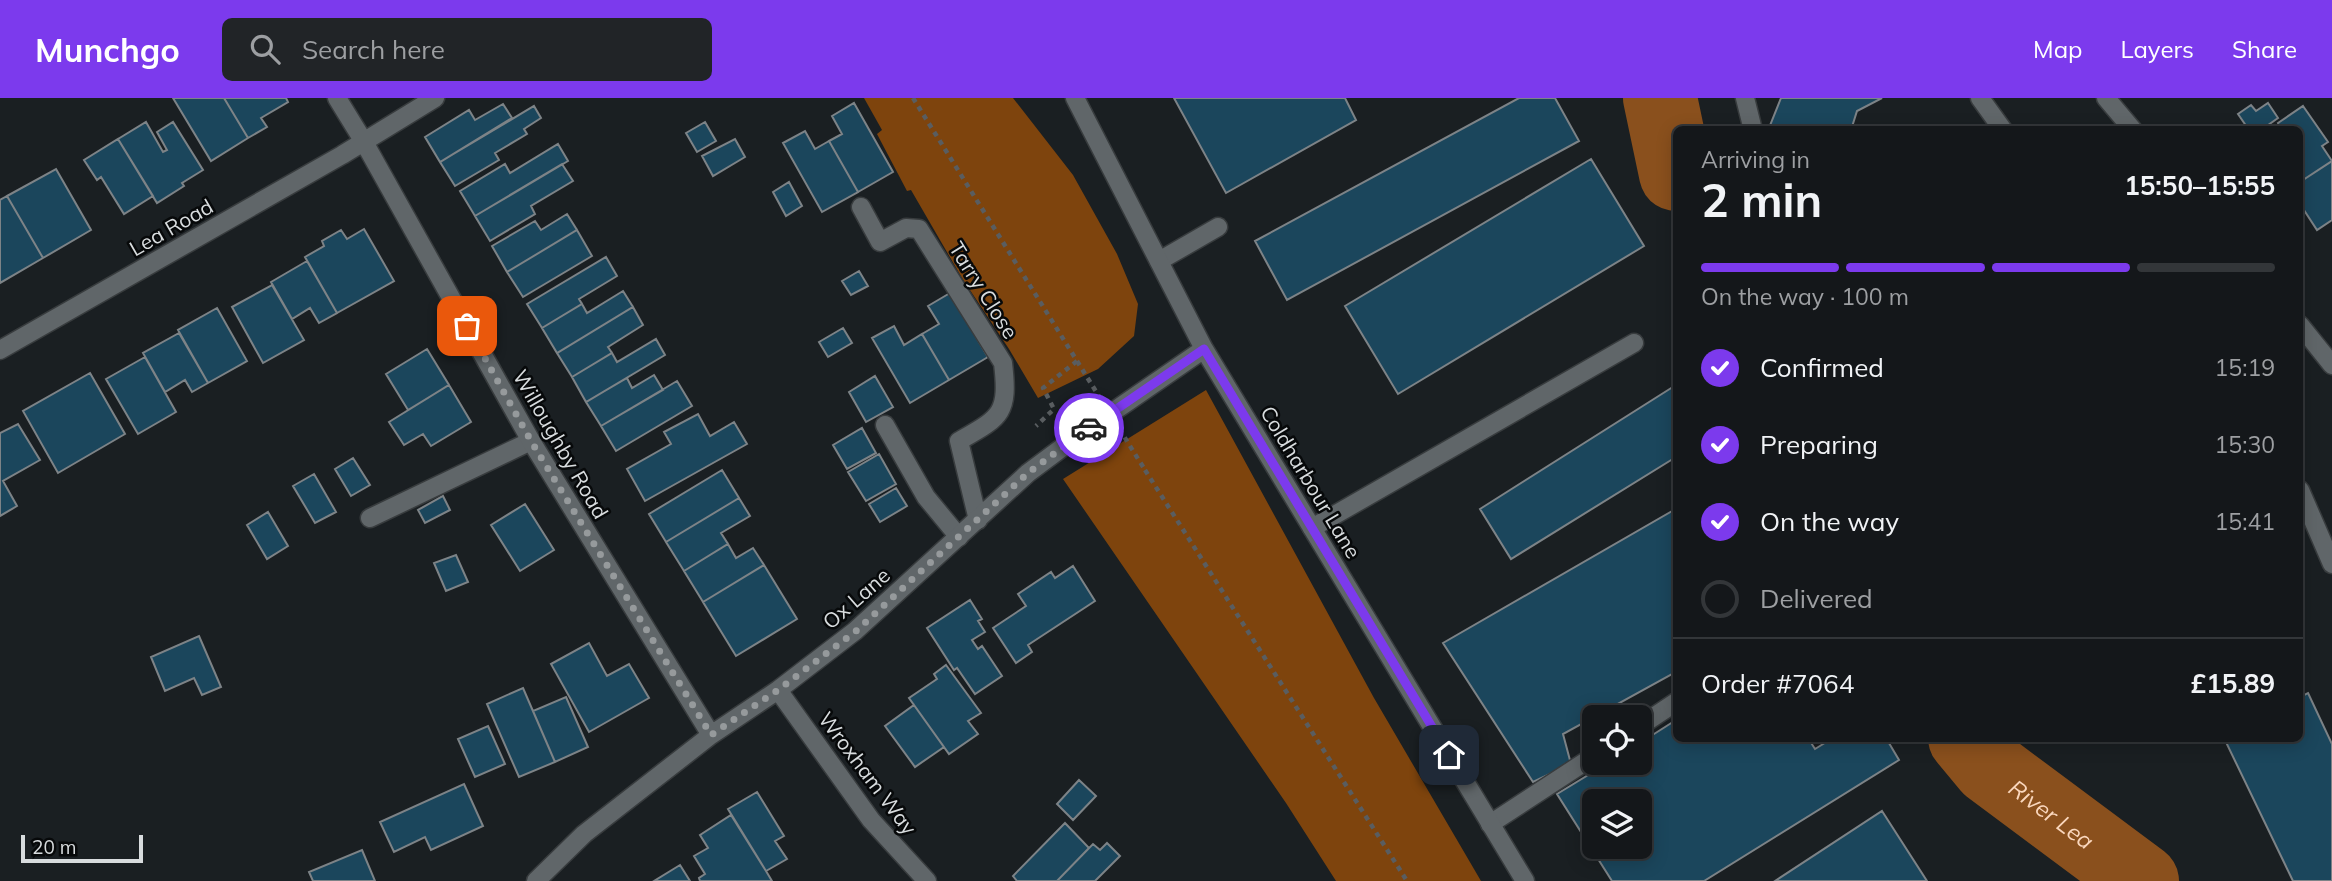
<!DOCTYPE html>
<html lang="en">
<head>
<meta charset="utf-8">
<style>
	:root { --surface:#14171a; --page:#212427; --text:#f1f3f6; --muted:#9d9fa2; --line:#333639; --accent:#7c3aed }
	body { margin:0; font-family:Mulish,sans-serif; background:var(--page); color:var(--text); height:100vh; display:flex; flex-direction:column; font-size:26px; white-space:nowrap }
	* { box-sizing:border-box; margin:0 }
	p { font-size:23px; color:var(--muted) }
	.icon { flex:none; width:38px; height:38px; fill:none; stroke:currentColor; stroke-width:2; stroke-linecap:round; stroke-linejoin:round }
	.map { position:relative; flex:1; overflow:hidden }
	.drawer { position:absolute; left:1673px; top:28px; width:630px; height:616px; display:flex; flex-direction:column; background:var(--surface); border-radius:10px; box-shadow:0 4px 18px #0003,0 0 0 2px var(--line) }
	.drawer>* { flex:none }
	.controls { position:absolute; left:1582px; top:607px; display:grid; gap:14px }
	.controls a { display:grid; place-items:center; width:70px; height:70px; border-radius:10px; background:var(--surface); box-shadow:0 4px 18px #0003,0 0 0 2px var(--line); font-size:35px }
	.scale { position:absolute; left:21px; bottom:18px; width:122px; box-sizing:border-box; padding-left:7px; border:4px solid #d8dcde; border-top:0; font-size:19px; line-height:24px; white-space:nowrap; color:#d8dcde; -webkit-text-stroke:5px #07090a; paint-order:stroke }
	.pin { position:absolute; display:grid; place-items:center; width:60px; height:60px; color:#fff; margin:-30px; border-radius:14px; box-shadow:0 4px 10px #0006 }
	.courier { position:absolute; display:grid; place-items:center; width:70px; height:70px; margin:-35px; border:5px solid #7c3aed; border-radius:50%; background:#fff; color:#222; box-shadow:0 2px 9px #0007 }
	.headline em { font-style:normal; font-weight:700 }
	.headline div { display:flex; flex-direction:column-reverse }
	.headline { display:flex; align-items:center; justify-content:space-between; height:119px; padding:0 28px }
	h1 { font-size:46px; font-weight:700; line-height:52px }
	.bar { display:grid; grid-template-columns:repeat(4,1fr); gap:10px 7px; align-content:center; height:84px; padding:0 28px }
	.bar i { height:9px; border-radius:5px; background:var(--line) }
	.bar .on { background:var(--accent) }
	.bar p { grid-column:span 4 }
	.line { display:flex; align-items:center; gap:18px; padding:0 28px; border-top:2px solid var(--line) }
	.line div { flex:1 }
	ol { padding:0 28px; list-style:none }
	li { display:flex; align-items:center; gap:21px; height:77px }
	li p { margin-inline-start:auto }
	li .icon { padding:7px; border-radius:50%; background:var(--accent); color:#fff; stroke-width:4 }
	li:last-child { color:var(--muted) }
	li i { width:38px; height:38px; border:4px solid var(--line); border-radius:50% }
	header { display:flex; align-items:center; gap:42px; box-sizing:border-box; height:98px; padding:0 35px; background:var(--accent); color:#fff }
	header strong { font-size:33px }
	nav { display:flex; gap:38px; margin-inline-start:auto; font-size:24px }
	.search { width:490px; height:63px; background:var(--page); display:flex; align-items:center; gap:18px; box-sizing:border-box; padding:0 24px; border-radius:10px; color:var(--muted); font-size:26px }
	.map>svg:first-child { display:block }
	.forest { fill:#7e440d }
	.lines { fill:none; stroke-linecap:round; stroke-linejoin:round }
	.river { stroke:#8a501d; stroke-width:74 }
	.building { fill:#1b465c; stroke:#7d8387; stroke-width:2; fill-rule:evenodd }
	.service-casing { stroke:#383c3e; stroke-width:21 }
	.minor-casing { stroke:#383c3e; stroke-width:21 }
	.secondary-casing { stroke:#383c3e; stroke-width:21 }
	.path { stroke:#595d60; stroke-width:4.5; stroke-dasharray:5 5; stroke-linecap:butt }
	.service { stroke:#606669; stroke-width:18 }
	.minor { stroke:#606669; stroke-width:18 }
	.secondary { stroke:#606669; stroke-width:18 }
	.path-bridge { stroke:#595d60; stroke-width:4.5; stroke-dasharray:5 5; stroke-linecap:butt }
	.done { stroke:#969a9c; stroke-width:7; stroke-dasharray:0 12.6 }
	.route { stroke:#7c3aed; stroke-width:9 }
	.labels { text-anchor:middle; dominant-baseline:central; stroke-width:5; stroke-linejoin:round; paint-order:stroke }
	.street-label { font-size:21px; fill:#d8dcde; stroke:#07090a }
	.water-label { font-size:23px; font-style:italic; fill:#fad7bd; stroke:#07090a }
</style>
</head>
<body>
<header>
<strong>Munchgo</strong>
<div class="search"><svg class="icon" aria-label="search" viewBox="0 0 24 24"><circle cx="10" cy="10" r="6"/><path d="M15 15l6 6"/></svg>Search here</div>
<nav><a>Map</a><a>Layers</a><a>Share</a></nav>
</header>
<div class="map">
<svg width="2332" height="783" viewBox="0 0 2332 783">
	<rect width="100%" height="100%" fill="#1a1f22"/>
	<path class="forest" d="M864,0H1013L1073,77L1117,156L1138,206L1134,238L1098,271L1038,300L1009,251L962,180L911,92L907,93L877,36L882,32Z
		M1206,292L1374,600L1481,783H1336L1286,705L1063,381Z"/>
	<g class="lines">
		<g class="river">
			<path d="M1660,0L1676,76"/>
			<path id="s1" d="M1965,640L1989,669L2142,783"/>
		</g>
	</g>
	<path class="building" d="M173,0H224L248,40L211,63Z
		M224,0H286L288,4L261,20L267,29L248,40Z
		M1174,0H1345L1356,22L1226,95Z
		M1519,0H1555L1579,43L1287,202L1255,143Z
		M1781,0H1882L1857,13L1851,32H1773L1769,30Z
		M854,5L893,74L858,94L829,43L842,36L832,18Z
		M2268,5L2278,20L2261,32H2249L2238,16L2251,7L2256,13Z
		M503,6L512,20L440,64L425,39L469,12L475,22Z
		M534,8L541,20L524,31L527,36L495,55L499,62L455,88L440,64Z
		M2303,8L2328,44L2322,48L2332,63L2300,84V32H2282L2278,25Z
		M146,24L163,54L167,52L157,34L173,24L203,72L182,85L184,88L157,105L118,41Z
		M705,24L716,43L697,54L686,35Z
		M805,33L815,51L829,43L858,94L822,114L783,45Z
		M118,41L153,98L124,116L101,79L97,82L84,62Z
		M735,41L745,59L713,78L702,58Z
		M558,46L568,63L475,118L460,93L505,66L510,75Z
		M1591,61L1644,148L1398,296L1345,208Z
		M2332,63V122L2317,132L2300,106V84Z
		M562,66L573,83L531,108L535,116L490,143L475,118Z
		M56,71L91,132L43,160L7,98Z
		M789,84L802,108L786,118L773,94Z
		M7,98L43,160L0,185V102Z
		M567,116L577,132L507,174L492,148L535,123L541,132Z
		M364,131L394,183L337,215L305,159L324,148L322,143L341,132L347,141Z
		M577,132L592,158L523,199L507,174Z
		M606,159L617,178L579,201L582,206L542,230L527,206Z
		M307,163L337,215L319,225L310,210L292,221L271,184Z
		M859,173L868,188L851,197L842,183Z
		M272,187L304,242L263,265L232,209Z
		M623,193L633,209L557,255L542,230L582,206L587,215Z
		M950,195L988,259L949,282L922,236L939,226L928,208Z
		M633,209L643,227L608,249L612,255L572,279L557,255Z
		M217,210L247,263L208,285L178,232Z
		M894,228L904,247L922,236L949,282L910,305L872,240Z
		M843,230L852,245L828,259L819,244Z
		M179,235L208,285L192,294L185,282L165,294L143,255Z
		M656,241L665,257L586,304L572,279L612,255L617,264Z
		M427,251L449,287L408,312L386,276Z
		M145,259L176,314L138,336L106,281Z
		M90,275L125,336L58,375L23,313Z
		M654,277L663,292L601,328L586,304L627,280L632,290Z
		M875,278L893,309L866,324L849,294Z
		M677,283L692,308L616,353L601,328Z
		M449,287L471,324L431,348L423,336L404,347L389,324Z
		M1676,287V359L1511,461L1480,411Z
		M698,316L710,338L734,324L747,346L645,403L627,371L671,346L664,334Z
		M18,326L40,362L3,383L17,408L0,418V335Z
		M862,330L876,355L847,371L833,347Z
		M879,356L896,386L866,403L848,374Z
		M353,360L370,387L351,398L335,371Z
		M722,372L739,400L666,444L649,416Z
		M314,376L336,414L315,425L293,388Z
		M896,390L907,408L880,424L869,406Z
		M443,398L450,412L425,425L418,412Z
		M739,400L750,418L721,435L728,446L684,473L666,444Z
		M525,406L554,452L520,473L491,427Z
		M1674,412L1676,414V574L1563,636L1571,666L1533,684L1443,545Z
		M268,414L288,448L267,461L247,427Z
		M728,446L736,460L753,450L764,467L703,504L684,473Z
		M456,457L468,484L446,493L434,465Z
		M764,467L797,521L736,558L703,504Z
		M1073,468L1095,503L1028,547L1032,554L1016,565L993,530L1026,508L1018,496L1051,474L1055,480Z
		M970,502L982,521L978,523L985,534L972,542L978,551L982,548L1002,578L975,596L957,570L954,572L927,530Z
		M199,538L221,589L202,597L194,580L165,593L151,559Z
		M589,545L607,578L629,566L649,600L589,634L551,566Z
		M946,567L981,615L968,623L978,636L949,656L909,600L937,581L934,576Z
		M523,590L555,664L519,679L487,606Z
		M2308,595L2332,646V783H2293L2224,640H2300V599Z
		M566,599L588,649L555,664L533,613Z
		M914,607L944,649L915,669L885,628Z
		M1676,622V640H1808L1815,651L1833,640H1886L1899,662L1704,783H1612L1557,696L1608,665H1640V645ZM1594,704H1640V749H1594Z
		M488,628L505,666L475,679L458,641Z
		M1079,682L1096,698L1073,722L1057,706Z
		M464,686L483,728L431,752L425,739L394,754L380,724Z
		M757,694L784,738L775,743L787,761L766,773L728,711Z
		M1882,713L1927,783H1775Z
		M731,717L766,773L772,783H700L699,780L705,776L694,758L708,750L700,737Z
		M1065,725L1089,750L1057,783H1017L1013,778Z
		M1107,745L1120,758L1095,783H1057L1093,746L1100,752Z
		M362,752L375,783H313L309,774Z
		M680,767L690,783H654Z"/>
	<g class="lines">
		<defs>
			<path id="service" d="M1745,0L1753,32
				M861,109L880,144L906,130L919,131L1003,265C1009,316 1001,319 959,343L978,422
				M1159,163L1218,129
				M885,327L926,399L959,439
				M370,420L531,343
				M1312,430L1634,245
				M1640,628L1676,604
				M1490,726L1594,658"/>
			<path id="minor" d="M337,0L364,44L531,343L711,637
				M1075,0L1204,251L1525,783
				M2106,0L2133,32
				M2300,227L2332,267
				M0,252L342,57L435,0
				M778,592L871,722L927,783
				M536,783L584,736L711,637L778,592L855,533L1028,375L1075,340L1204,251"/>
			<path id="secondary" d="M1980,0L2003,32
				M2300,392L2332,466"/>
		</defs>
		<use href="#service" class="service-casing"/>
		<use href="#minor" class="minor-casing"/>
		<use href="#secondary" class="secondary-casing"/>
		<path class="path" d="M913,0L1077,263L1043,290L1054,311L1036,328
			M1145,372L1407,783"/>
		<use href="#service" class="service"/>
		<use href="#minor" class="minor"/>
		<use href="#secondary" class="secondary"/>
		<path class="path-bridge" d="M1077,263L1145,372"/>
	</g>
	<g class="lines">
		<path class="done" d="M467,228L531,343L711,637L778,592L856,533L1028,375L1089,330"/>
		<path class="route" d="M1089,330L1204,251L1449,657"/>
	</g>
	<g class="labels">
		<g class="street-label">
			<text transform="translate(171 129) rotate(-30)">Lea Road</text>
			<text transform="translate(984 192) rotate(58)">Tarry Close</text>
			<text transform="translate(561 346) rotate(60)">Willoughby Road</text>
			<text transform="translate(1311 384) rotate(59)">Coldharbour Lane</text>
			<text transform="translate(856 500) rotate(-41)">Ox Lane</text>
			<text transform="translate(868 675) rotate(53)">Wroxham Way</text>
		</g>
		<g class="water-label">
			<text stroke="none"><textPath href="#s1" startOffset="116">River Lea</textPath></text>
		</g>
	</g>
</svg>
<div class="controls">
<a><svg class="icon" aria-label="locate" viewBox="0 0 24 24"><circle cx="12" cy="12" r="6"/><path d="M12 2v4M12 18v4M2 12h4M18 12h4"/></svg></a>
<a><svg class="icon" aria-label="layers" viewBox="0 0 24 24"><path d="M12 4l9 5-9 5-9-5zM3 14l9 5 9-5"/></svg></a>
</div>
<div class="scale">20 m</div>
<div class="pin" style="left:467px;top:228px;background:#ea580c"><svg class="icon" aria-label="bag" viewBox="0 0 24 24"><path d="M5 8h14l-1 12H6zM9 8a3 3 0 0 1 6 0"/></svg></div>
<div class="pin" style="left:1449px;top:657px;background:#1f2937"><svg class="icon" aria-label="home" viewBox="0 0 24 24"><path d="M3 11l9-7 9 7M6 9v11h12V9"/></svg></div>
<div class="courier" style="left:1089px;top:330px"><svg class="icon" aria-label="car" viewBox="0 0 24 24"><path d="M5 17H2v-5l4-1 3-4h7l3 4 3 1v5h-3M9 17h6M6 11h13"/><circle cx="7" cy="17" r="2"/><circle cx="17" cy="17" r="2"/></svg></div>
<section class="drawer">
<div class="headline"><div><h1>2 min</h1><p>Arriving in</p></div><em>15:50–15:55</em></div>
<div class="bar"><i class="on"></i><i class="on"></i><i class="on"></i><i></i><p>On the way · 100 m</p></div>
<ol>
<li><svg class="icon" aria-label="check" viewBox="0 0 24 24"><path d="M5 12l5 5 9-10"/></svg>Confirmed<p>15:19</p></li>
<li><svg class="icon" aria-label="check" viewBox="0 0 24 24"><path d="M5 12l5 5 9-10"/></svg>Preparing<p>15:30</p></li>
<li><svg class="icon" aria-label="check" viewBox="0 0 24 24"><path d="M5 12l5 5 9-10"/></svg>On the way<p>15:41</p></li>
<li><i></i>Delivered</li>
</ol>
<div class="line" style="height:91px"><div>Order #7064</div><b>£15.89</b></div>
</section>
</div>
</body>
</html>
